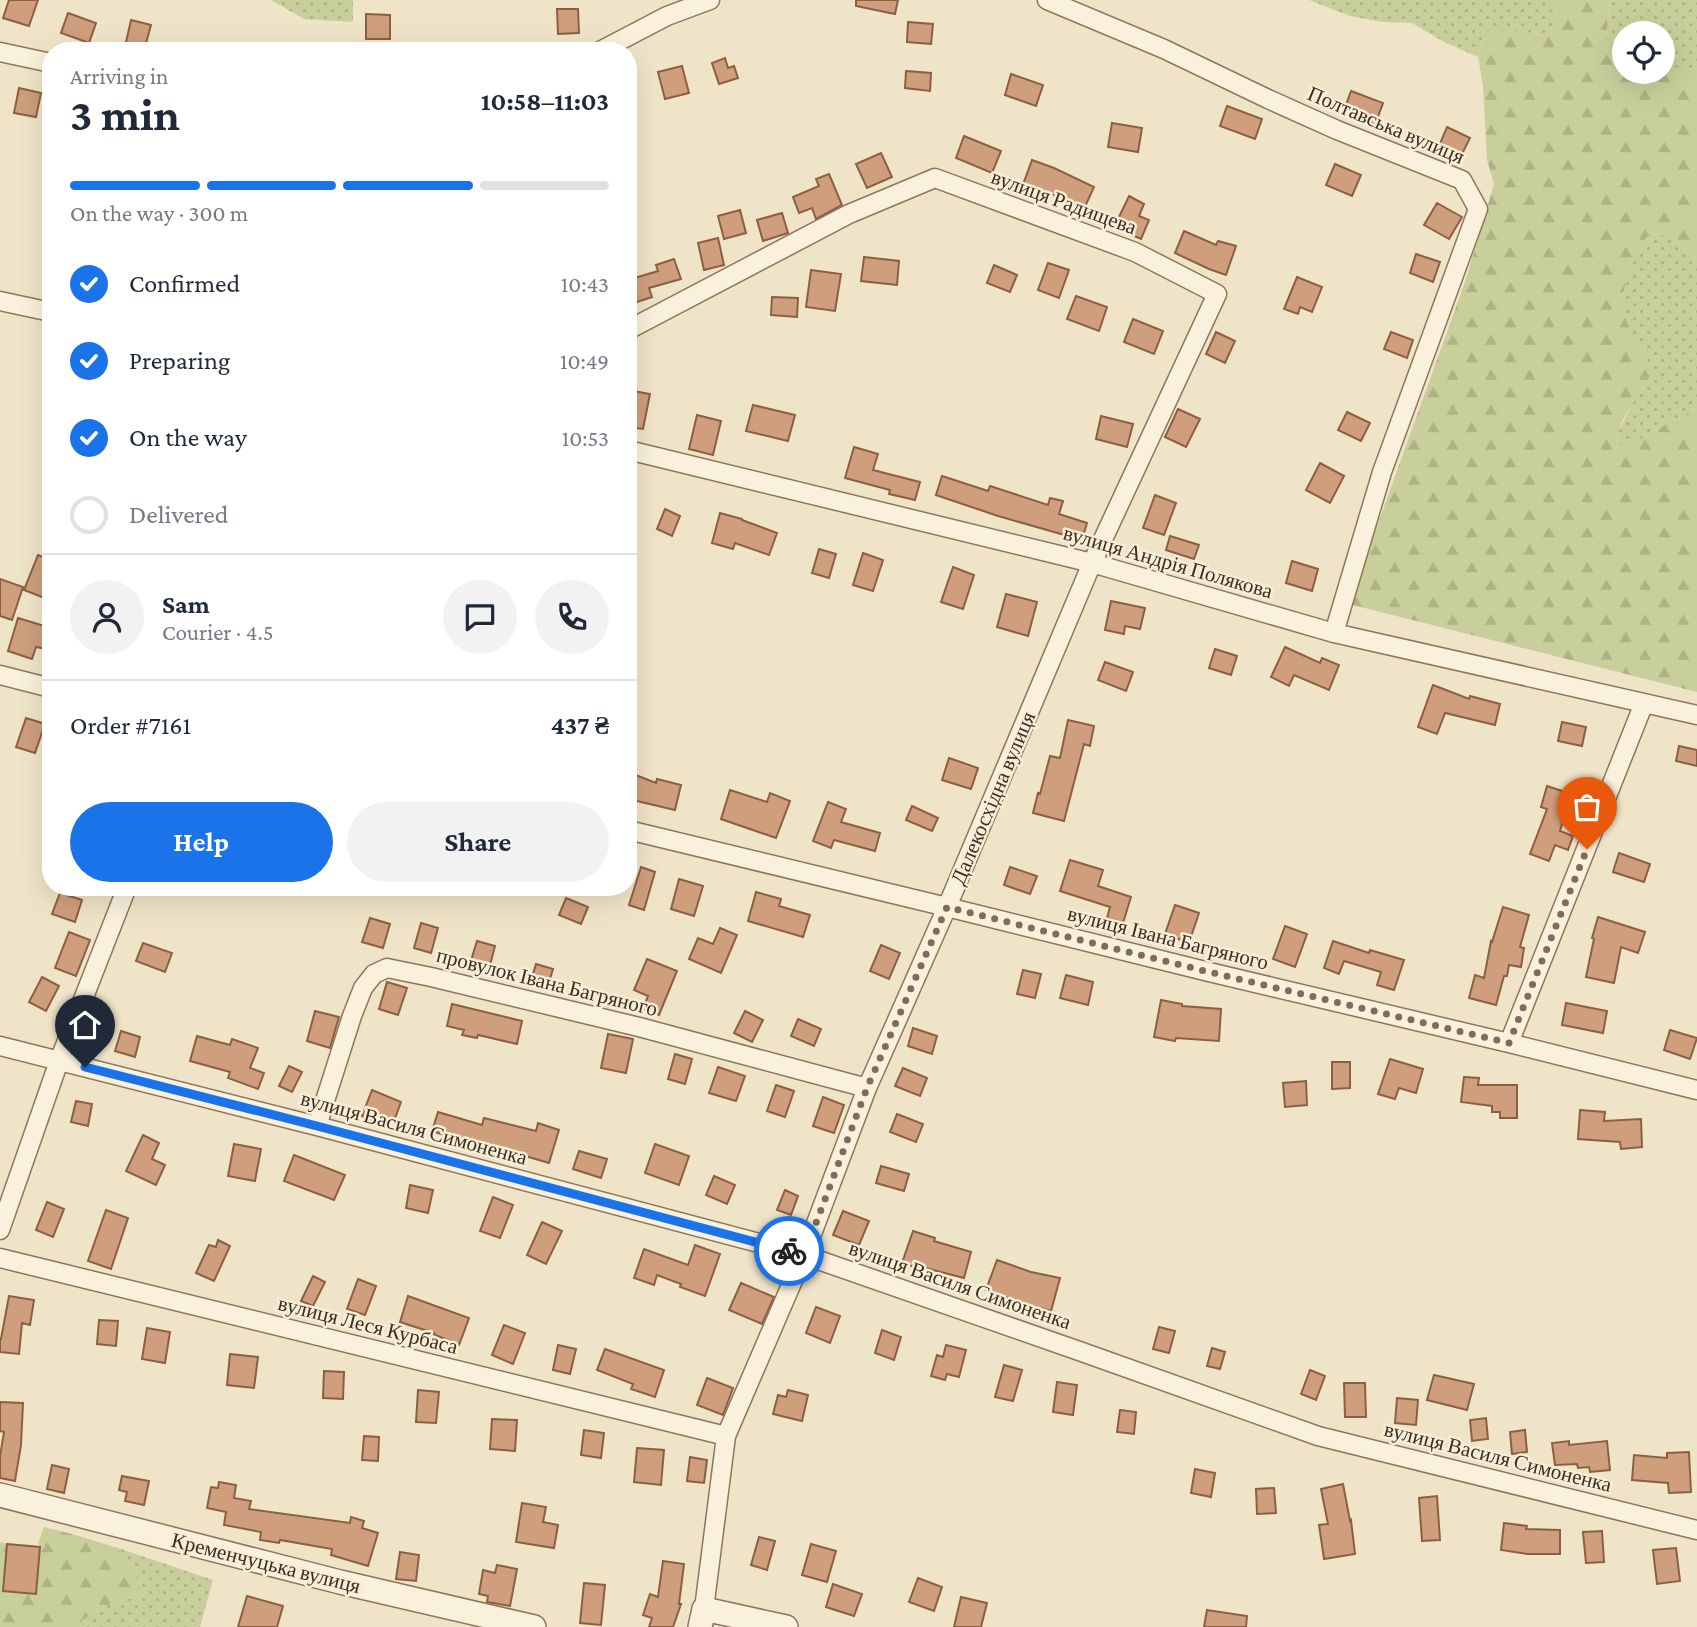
<!DOCTYPE html>
<html lang="en">
<head>
<meta charset="utf-8">
<style>
	:root { --surface:#fff; --page:#f2f2f3; --text:#1f2937; --muted:#747a83; --line:#e0e1e3; --accent:#1a73e8 }
	body { margin:0; font-family:"Crimson Pro",serif; background:var(--page); color:var(--text); height:100vh; display:flex; flex-direction:column; font-size:26px; white-space:nowrap }
	* { box-sizing:border-box; margin:0 }
	p { font-size:23px; color:var(--muted) }
	.icon { flex:none; width:38px; height:38px; fill:none; stroke:currentColor; stroke-width:2; stroke-linecap:round; stroke-linejoin:round }
	.map { position:relative; flex:1; overflow:hidden }
	.details { position:absolute; left:42px; top:42px; width:595px; height:854px; display:flex; flex-direction:column; background:var(--surface); border-radius:28px; box-shadow:0 7px 28px #0002 }
	.details>* { flex:none }
	.buttons { position:absolute; left:1612px; top:21px; display:grid; gap:14px }
	.buttons a { display:grid; place-items:center; width:63px; height:63px; border-radius:50%; background:var(--surface); box-shadow:0 7px 28px #0002; font-size:35px }
	.pin { position:absolute; display:grid; place-items:center; width:60px; height:60px; color:#fff; margin:-72px -30px; border-radius:50% 50% 50% 0; rotate:-45deg; box-shadow:0 0 7px #0007 }
	.pin .icon { rotate:45deg }
	.courier { position:absolute; display:grid; place-items:center; width:70px; height:70px; margin:-35px; border:5px solid #1a73e8; border-radius:50%; background:#fff; color:#222; box-shadow:0 2px 9px #0007 }
	.overview em { font-style:normal; font-weight:700 }
	.overview div { display:flex; flex-direction:column-reverse }
	.overview { display:flex; align-items:center; justify-content:space-between; height:119px; padding:0 28px }
	h1 { font-size:46px; font-weight:700; line-height:52px }
	.bar { display:grid; grid-template-columns:repeat(4,1fr); gap:10px 7px; align-content:center; height:84px; padding:0 28px }
	.bar i { height:9px; border-radius:5px; background:var(--line) }
	.bar .current { background:var(--accent) }
	.bar p { grid-column:span 4 }
	.line { display:flex; align-items:center; gap:18px; padding:0 28px; border-top:2px solid var(--line) }
	.line div { flex:1 }
	.round { display:grid; place-items:center; flex:none; width:74px; height:74px; border-radius:37px; background:var(--page) }
	ol { padding:0 28px; list-style:none }
	li { display:flex; align-items:center; gap:21px; height:77px }
	li p { margin-inline-start:auto }
	li .icon { padding:7px; border-radius:50%; background:var(--accent); color:#fff; stroke-width:4 }
	li:last-child { color:var(--muted) }
	li i { width:38px; height:38px; border:4px solid var(--line); border-radius:50% }
	.button { display:flex; gap:14px; margin-top:auto; padding:14px 28px }
	.button a { flex:1; height:80px; border-radius:42px; background:var(--accent); color:#fff; font-size:28px; font-weight:700; line-height:80px; text-align:center }
	.button a+a { background:var(--page); color:var(--text) }
	.map>svg:first-child { display:block }
	.grass { fill:url(#grass-dots) }
	.forest { fill:url(#forest-firs) }
	.building { fill:#cf9f7d; stroke:#8d5f41; stroke-width:2 }
	.lines { fill:none; stroke-linecap:round; stroke-linejoin:round }
	.minor-casing { stroke:#8d765c; stroke-width:21 }
	.tertiary-casing { stroke:#8d765c; stroke-width:26 }
	.minor { stroke:#faf1dc; stroke-width:18 }
	.tertiary { stroke:#faf1dc; stroke-width:23 }
	.done { stroke:#7c6e5b; stroke-width:7; stroke-dasharray:0 12.6 }
	.route { stroke:#1a73e8; stroke-width:9 }
	.labels { text-anchor:middle; dominant-baseline:central; stroke-width:5; stroke-linejoin:round; paint-order:stroke }
	.street-label { font-size:21px; fill:#3d2e20; stroke:#f7eed8 }
</style>
</head>
<body>
<div class="map">
<svg width="1697" height="1627" viewBox="0 0 1697 1627">
	<defs>
		<pattern id="grass-dots" width="8" height="8" patternUnits="userSpaceOnUse" patternTransform="scale(1.75)"><rect width="8" height="8" fill="#c9cf9b"/><path d="M2 2h.1M6 6h.1" fill="none" stroke="#aeb285" stroke-width="1.8" stroke-linecap="round"/></pattern>
		<pattern id="forest-firs" width="22" height="20" patternUnits="userSpaceOnUse" patternTransform="scale(1.75)"><rect width="22" height="20" fill="#c9cf9b"/><path d="M5 1l3.5 6h-7zM16 11l3.5 6h-7z" fill="#aeb285"/></pattern>
	</defs>
	<rect width="100%" height="100%" fill="#f0e4c8"/>
	<path class="grass" d="M271,0H353V22L304,19Z
		M1309,0H1557L1551,37L1520,31H1484L1478,57L1444,42L1412,23L1383,22L1350,16Z
		M1610,0H1697V69L1663,67L1662,33H1624V68H1618L1606,36Z
		M1650,233L1672,236L1687,252L1697,258V408L1657,429L1629,448L1617,443L1618,432L1632,404L1645,356L1634,343L1621,304L1631,258Z
		M118,1548L213,1580L200,1627H80L78,1622L110,1604L146,1594Z"/>
	<path class="forest" d="M1557,0H1610L1606,36L1618,68H1624V72H1662L1663,67L1697,69V258L1687,252L1672,236L1650,233L1631,258L1621,304L1634,343L1645,356L1652,368C1646,395 1618,412 1617,443L1629,447L1657,429L1697,408V692L1349,604L1466,279L1494,184L1487,160L1483,86L1478,57L1484,31H1520L1551,37Z
		M44,1527L72,1534L118,1548L146,1594L110,1604L79,1622L80,1627H0V1542L7,1544L3,1591L36,1594L40,1547L38,1543Z"/>
	<path class="building" d="M9,0H38L29,26L3,18Z
		M856,0H898L895,14L856,6Z
		M557,9H578L579,33L558,34Z
		M68,13L96,23L89,43L61,33Z
		M366,14L390,15V39H366Z
		M131,20L151,25L144,51H124Z
		M908,22L933,24L931,44L907,42Z
		M725,58L728,68L734,66L738,78L719,84L712,63Z
		M682,66L689,93L665,99L658,72Z
		M906,71L931,73L930,91L905,88Z
		M1011,74L1043,85L1036,106L1005,95Z
		M19,88L41,93L36,117L14,113Z
		M1351,91L1383,103L1375,125L1343,113Z
		M1227,106L1262,119L1255,139L1220,126Z
		M1112,123L1142,128L1138,152L1108,147Z
		M1447,127L1470,138L1461,156L1439,146Z
		M964,136L1001,151L992,173L956,158Z
		M881,153L892,177L867,188L856,164Z
		M1032,160L1054,168L1094,187L1084,209L1045,191L1043,198L1021,190Z
		M1335,164L1361,175L1352,196L1326,185Z
		M829,174L842,205L816,219L812,208L799,213L793,197L819,186L816,179Z
		M1129,196L1144,204L1139,216L1149,220L1141,239L1125,232L1128,226L1117,221Z
		M1437,203L1462,217L1449,239L1424,225Z
		M740,210L746,233L724,239L718,216Z
		M782,213L788,233L763,241L757,220Z
		M1184,231L1216,245L1218,241L1236,246L1226,275L1209,269L1175,253Z
		M718,238L724,265L704,270L698,243Z
		M1416,254L1440,262L1433,282L1410,273Z
		M864,257L899,261L897,285L861,281Z
		M674,259L681,279L649,288L652,297L634,303L628,280L658,271L656,265Z
		M1048,263L1069,270L1059,298L1038,290Z
		M994,265L1017,275L1010,292L987,283Z
		M811,270L841,274L835,311L806,307Z
		M1297,277L1322,287L1312,312L1300,307L1298,314L1284,309Z
		M1076,296L1107,307L1099,331L1067,319Z
		M772,297L798,298L797,317L771,315Z
		M1133,319L1163,331L1154,354L1124,342Z
		M1216,332L1235,341L1225,363L1206,354Z
		M1391,332L1413,340L1407,358L1384,349Z
		M628,390L650,394L643,429L628,427Z
		M753,405L795,415L788,441L746,431Z
		M1178,409L1200,419L1186,447L1165,437Z
		M1347,412L1370,423L1361,441L1338,430Z
		M697,415L721,421L713,455L689,449Z
		M1101,416L1133,424L1127,447L1096,439Z
		M854,447L878,454L873,470L920,482L915,500L889,494L890,490L845,478Z
		M1320,463L1344,476L1330,503L1306,490Z
		M942,476L988,491L990,486L1048,505L1050,498L1063,501L1059,514L1087,523L1082,540L998,516L936,495Z
		M1155,495L1176,503L1164,535L1143,528Z
		M665,509L680,516L672,536L657,529Z
		M720,513L742,519V520L777,533L769,555L735,543L733,549L712,543Z
		M1170,536L1199,545L1194,559L1166,550Z
		M819,549L836,554L829,578L812,573Z
		M863,553L883,560L873,591L853,585Z
		M38,555L51,560V589L47,599L24,590Z
		M1292,561L1318,569L1312,591L1286,583Z
		M953,567L974,575L963,609L941,602Z
		M0,579L23,587L12,620L0,616Z
		M1006,594L1037,602L1028,636L997,627Z
		M1111,601L1145,608L1140,629L1125,626L1124,634L1105,630Z
		M18,618L51,628V650L36,647L32,659L8,651Z
		M1285,647L1320,663L1322,658L1339,665L1329,690L1294,675L1289,686L1271,677Z
		M1215,649L1237,656L1231,675L1209,668Z
		M1105,662L1133,672L1126,691L1098,680Z
		M1433,685L1469,699L1470,696L1500,704L1495,725L1445,713L1437,734L1418,727Z
		M26,718L45,724L35,753L16,747Z
		M1068,720L1094,726L1090,746L1084,744L1064,821L1033,813L1038,793L1040,794L1050,756L1060,758Z
		M1562,722L1586,727L1582,746L1558,741Z
		M1679,746L1697,750V766L1676,761Z
		M949,758L978,768L971,789L942,780Z
		M628,772L656,783L657,779L681,785L675,810L628,799Z
		M1547,786L1571,794L1560,831L1573,836L1568,850L1555,845L1549,861L1530,854L1547,809L1541,807Z
		M730,790L767,802L770,793L790,801L776,838L721,819Z
		M828,802L846,809L841,822L880,833L875,851L834,840L831,848L813,841Z
		M912,806L938,818L932,831L906,820Z
		M1619,853L1650,864L1644,882L1613,872Z
		M1070,860L1103,870L1098,886L1131,897L1123,923L1107,918L1110,907L1060,891Z
		M641,867L655,872L644,910L629,905Z
		M1010,867L1037,876L1030,894L1004,885Z
		M679,879L703,886L694,916L671,909Z
		M756,892L781,899L779,906L810,915L803,937L748,921Z
		M60,893L82,900L75,922L52,914Z
		M566,898L588,907L581,924L559,915Z
		M1175,905L1199,913L1189,943L1165,934Z
		M1503,907L1529,915L1520,947L1524,948L1521,967L1509,965L1507,976H1504L1496,1005L1469,998L1475,975L1484,978L1491,941L1492,942Z
		M1598,917L1645,932L1638,953L1621,947L1614,983L1586,977L1594,939L1592,938Z
		M370,918L390,924L383,948L362,942Z
		M421,923L438,928L431,953L414,948Z
		M1285,926L1307,934L1295,967L1273,959Z
		M720,928L737,935L721,973L689,959L698,938L713,944Z
		M69,932L90,940L76,976L55,968Z
		M477,941L495,946L488,973L469,967Z
		M1333,941L1369,953L1370,950L1404,960L1394,990L1377,985L1381,972L1344,961L1339,974L1324,968Z
		M143,943L172,953L165,972L136,961Z
		M881,945L900,953L889,979L870,971Z
		M647,959L677,971L659,1015L643,1009L648,996L634,990Z
		M536,964L553,969L547,989L530,984Z
		M1023,970L1041,974L1035,998L1017,994Z
		M1066,975L1093,982L1088,1005L1060,998Z
		M42,977L59,986L46,1011L29,1002Z
		M387,982L407,988L398,1015L379,1009Z
		M1161,1000L1182,1004V1006L1221,1009L1219,1041L1176,1038L1175,1041L1154,1037Z
		M1566,1003L1607,1011L1603,1033L1562,1025Z
		M452,1004L522,1021L517,1044L478,1035L477,1038L462,1035L464,1030L447,1026Z
		M315,1011L339,1017L330,1048L307,1041Z
		M745,1011L763,1020L752,1042L734,1033Z
		M798,1019L821,1029L814,1046L791,1036Z
		M913,1028L937,1036L932,1054L908,1046Z
		M1670,1030L1697,1038L1690,1059L1664,1050Z
		M121,1031L140,1037L135,1057L115,1051Z
		M608,1034L633,1039L626,1073L601,1068Z
		M197,1036L230,1045L232,1039L258,1048L250,1068L264,1073L258,1089L228,1078L230,1072L190,1061Z
		M675,1054L692,1059L685,1084L668,1079Z
		M1390,1059L1423,1069L1416,1093L1399,1088L1395,1099L1378,1094Z
		M1332,1062H1350V1088L1332,1089Z
		M289,1066L302,1072L292,1092L279,1086Z
		M718,1067L745,1076L736,1101L709,1093Z
		M903,1068L927,1078L920,1096L895,1086Z
		M1464,1077L1479,1078L1478,1085H1517V1118H1500V1112H1492V1106L1461,1102Z
		M1306,1081L1307,1105L1285,1107L1283,1083Z
		M776,1085L794,1091L785,1117L767,1111Z
		M372,1090L401,1102L394,1121L377,1114L374,1121L362,1116Z
		M823,1097L844,1105L834,1133L813,1126Z
		M76,1101L92,1104L88,1126L71,1122Z
		M1580,1110L1605,1112L1604,1121L1641,1119L1642,1147L1621,1149L1620,1142L1578,1139Z
		M438,1112L482,1125L484,1118L536,1131L538,1123L559,1130L549,1163L495,1147L494,1151L477,1147V1145L432,1131Z
		M897,1114L923,1124L916,1142L890,1132Z
		M143,1135L159,1143L152,1159L165,1165L156,1185L126,1171Z
		M234,1144L261,1149L255,1181L228,1176Z
		M655,1144L689,1156L679,1185L645,1173Z
		M579,1151L607,1159L601,1178L573,1169Z
		M294,1155L345,1175L334,1200L284,1181Z
		M881,1166L909,1174L904,1191L876,1183Z
		M714,1176L735,1185L727,1204L706,1195Z
		M410,1185L433,1190L428,1213L406,1208Z
		M785,1190L798,1196L791,1215L777,1210Z
		M493,1197L513,1205L500,1238L480,1231Z
		M47,1202L64,1209L53,1237L36,1230Z
		M106,1210L128,1218L111,1269L88,1261Z
		M843,1211L869,1221L859,1245L833,1235Z
		M542,1222L562,1231L546,1264L527,1255Z
		M913,1231L935,1238L934,1241L971,1252L964,1278L925,1268L924,1270L902,1263Z
		M218,1240L230,1246L214,1281L196,1273L209,1245L216,1247Z
		M695,1245L720,1254L705,1296L680,1287L681,1284L657,1275L654,1285L634,1278L644,1249L688,1265Z
		M997,1260L1031,1272L1060,1278L1051,1311L1022,1303L986,1290Z
		M313,1276L325,1282L313,1306L301,1301Z
		M358,1279L376,1286L365,1315L347,1309Z
		M741,1283L774,1297L762,1324L729,1310Z
		M9,1296L34,1300L30,1325L22,1323L19,1354L0,1352V1339H1Z
		M408,1296L469,1318L459,1345L433,1334L434,1333L400,1322Z
		M816,1307L840,1316L830,1343L806,1333Z
		M99,1320L118,1321L116,1346L97,1344Z
		M504,1325L525,1333L513,1364L492,1355Z
		M1159,1327L1175,1331L1169,1353L1153,1349Z
		M147,1328L170,1332L165,1363L142,1359Z
		M882,1330L901,1337L894,1360L875,1353Z
		M558,1345L576,1349L570,1374L553,1370Z
		M946,1345L966,1350L959,1377L947,1374L945,1380L931,1376L937,1355L943,1357Z
		M1212,1348L1225,1352L1220,1369L1207,1366Z
		M605,1349L664,1370L655,1397L631,1389L633,1384L597,1370Z
		M230,1354L258,1357L254,1388L227,1385Z
		M1004,1365L1022,1370L1013,1401L995,1397Z
		M1310,1370L1325,1376L1316,1400L1301,1394Z
		M324,1371L344,1372L343,1399L323,1398Z
		M1434,1375L1474,1384L1467,1410L1427,1400Z
		M707,1378L733,1388L723,1415L697,1405Z
		M1057,1382L1077,1385L1073,1415L1053,1412Z
		M1344,1383H1365L1366,1417H1345Z
		M418,1390L439,1392L436,1423L416,1422Z
		M788,1390L808,1395L802,1421L773,1414L778,1395L786,1397Z
		M1397,1398L1418,1400L1416,1425L1395,1423Z
		M0,1402L23,1403L21,1445L15,1481L0,1478V1456L4,1432L0,1431Z
		M1120,1410L1136,1412L1134,1434L1117,1432Z
		M1486,1418L1488,1439L1472,1441L1470,1420Z
		M492,1419L517,1420L515,1451L490,1449Z
		M584,1430L604,1433L601,1458L581,1455Z
		M1525,1430L1527,1452L1512,1454L1510,1432Z
		M364,1436L379,1437L378,1461L362,1460Z
		M1569,1441V1445L1607,1441L1610,1470L1590,1472L1589,1467L1578,1468L1577,1464L1555,1465L1552,1443Z
		M637,1448L664,1450L661,1485L634,1482Z
		M1689,1452L1691,1492L1669,1493L1668,1483L1632,1480L1634,1455L1667,1458V1453Z
		M690,1457L707,1460L704,1483L687,1481Z
		M52,1465L69,1469L64,1493L47,1489Z
		M1195,1469L1215,1473L1211,1497L1191,1493Z
		M122,1476L149,1481L144,1505L125,1501L127,1492L119,1490Z
		M219,1482L236,1485L234,1498L251,1501L249,1509L350,1523L351,1517L364,1521L362,1528L378,1533L368,1566L331,1555L332,1549L280,1540L279,1543L260,1540L261,1532L224,1525L226,1512L207,1508L211,1487L218,1488Z
		M1343,1484L1350,1521L1351,1520L1355,1554L1324,1559L1319,1525L1328,1524L1321,1489Z
		M1274,1488L1276,1513L1257,1514L1256,1489Z
		M1437,1496L1440,1540L1422,1541L1419,1498Z
		M522,1503L546,1507L543,1522L558,1525L554,1548L516,1542Z
		M1504,1523L1527,1526L1526,1529L1560,1530V1554H1527L1501,1550Z
		M1602,1531L1604,1562L1586,1563L1583,1532Z
		M759,1537L775,1541L767,1570L751,1565Z
		M7,1544L40,1547L36,1594L3,1591Z
		M811,1544L836,1551L827,1582L802,1575Z
		M1676,1548L1680,1581L1657,1584L1653,1550Z
		M400,1552L419,1555L416,1581L396,1579Z
		M663,1561L684,1564L679,1604H681L673,1627H649L652,1618L643,1615L650,1594L658,1597Z
		M497,1565L517,1569L510,1606L487,1602L488,1596L479,1594L483,1570L495,1573Z
		M918,1578L942,1587L934,1611L909,1602Z
		M584,1583L605,1585L601,1625L580,1623Z
		M833,1584L862,1594L854,1616L826,1607Z
		M247,1596L283,1606L277,1627H238Z
		M961,1597L987,1603L981,1627H954Z
		M1207,1610L1247,1616L1246,1627H1204Z"/>
	<g class="lines">
		<defs>
			<path id="minor" d="M1047,0L1164,49L1268,99L1337,130L1462,180L1478,209L1382,472L1334,633
				M600,51L667,16L710,0
				M0,52L51,63
				M0,301L51,312
				M628,330L849,214L935,178L1135,252L1217,294L1092,563L947,907L867,1088L804,1255L726,1436L704,1609
				M628,450L1092,563L1334,633L1697,715
				M0,675L51,688
				M628,830L947,907L1209,972L1509,1043L1697,1090
				M1509,1043L1644,703
				M0,1046L317,1126L804,1255L1082,1352L1318,1436L1697,1530
				M317,1126L352,1016L363,988L374,974L387,968L431,977L639,1027L867,1088
				M0,1230L59,1061L127,887
				M0,1258L726,1436"/>
			<path id="tertiary" d="M0,1495L340,1582L534,1627
				M700,1627L704,1609L786,1627"/>
		</defs>
		<use href="#minor" class="minor-casing"/>
		<use href="#tertiary" class="tertiary-casing"/>
		<use href="#minor" class="minor"/>
		<use href="#tertiary" class="tertiary"/>
	</g>
	<g class="lines">
		<path class="done" d="M789,1251L804,1255L867,1088L947,907L1209,972L1509,1043L1587,849"/>
		<path class="route" d="M85,1067L317,1126L789,1251"/>
	</g>
	<g class="labels">
		<g class="street-label">
			<text transform="translate(1386 125) rotate(23)">Полтавська вулиця</text>
			<text transform="translate(1064 202) rotate(20)">вулиця Радищева</text>
			<text transform="translate(1168 562) rotate(16)">вулиця Андрія Полякова</text>
			<text transform="translate(993 798) rotate(-67)">Далекосхідна вулиця</text>
			<text transform="translate(1168 938) rotate(14)">вулиця Івана Багряного</text>
			<text transform="translate(547 982) rotate(14)">провулок Івана Багряного</text>
			<text transform="translate(414 1128) rotate(15)">вулиця Василя Симоненка</text>
			<text transform="translate(960 1285) rotate(19)">вулиця Василя Симоненка</text>
			<text transform="translate(368 1325) rotate(14)">вулиця Леся Курбаса</text>
			<text transform="translate(1498 1457) rotate(14)">вулиця Василя Симоненка</text>
			<text transform="translate(266 1563) rotate(14)">Кременчуцька вулиця</text>
		</g>
	</g>
</svg>
<div class="buttons">
<a><svg class="icon" aria-label="locate" viewBox="0 0 24 24"><circle cx="12" cy="12" r="6"/><path d="M12 2v4M12 18v4M2 12h4M18 12h4"/></svg></a>
</div>
<div class="pin" style="left:1587px;top:849px;background:#ea580c"><svg class="icon" aria-label="bag" viewBox="0 0 24 24"><path d="M5 8h14l-1 12H6zM9 8a3 3 0 0 1 6 0"/></svg></div>
<div class="pin" style="left:85px;top:1067px;background:#1f2937"><svg class="icon" aria-label="home" viewBox="0 0 24 24"><path d="M3 11l9-7 9 7M6 9v11h12V9"/></svg></div>
<div class="courier" style="left:789px;top:1251px"><svg class="icon" aria-label="bike" viewBox="0 0 24 24"><circle cx="6" cy="16" r="4"/><circle cx="18" cy="16" r="4"/><path d="M6 16l4-8h5l3 8M10 8l3 8H6M13 5h3"/></svg></div>
<section class="details">
<div class="overview"><div><h1>3 min</h1><p>Arriving in</p></div><em>10:58–11:03</em></div>
<div class="bar"><i class="current"></i><i class="current"></i><i class="current"></i><i></i><p>On the way · 300 m</p></div>
<ol>
<li><svg class="icon" aria-label="check" viewBox="0 0 24 24"><path d="M5 12l5 5 9-10"/></svg>Confirmed<p>10:43</p></li>
<li><svg class="icon" aria-label="check" viewBox="0 0 24 24"><path d="M5 12l5 5 9-10"/></svg>Preparing<p>10:49</p></li>
<li><svg class="icon" aria-label="check" viewBox="0 0 24 24"><path d="M5 12l5 5 9-10"/></svg>On the way<p>10:53</p></li>
<li><i></i>Delivered</li>
</ol>
<div class="line" style="height:126px"><a class="round"><svg class="icon" aria-label="person" viewBox="0 0 24 24"><circle cx="12" cy="8" r="4"/><path d="M4 21q1-7 8-7t8 7"/></svg></a><div><b>Sam</b><p>Courier · 4.5</p></div><a class="round"><svg class="icon" aria-label="chat" viewBox="0 0 24 24"><path d="M4 5h16v11H9l-5 4z"/></svg></a><a class="round"><svg class="icon" aria-label="phone" viewBox="0 0 24 24"><path d="M5 4h4l2 5-3 2q2 4 5 5l2-3 5 2v4C11 20 4 13 5 4z"/></svg></a></div>
<div class="line" style="height:91px"><div>Order #7161</div><b>437 ₴</b></div>
<div class="button"><a>Help</a><a>Share</a></div>
</section>
</div>
</body>
</html>
